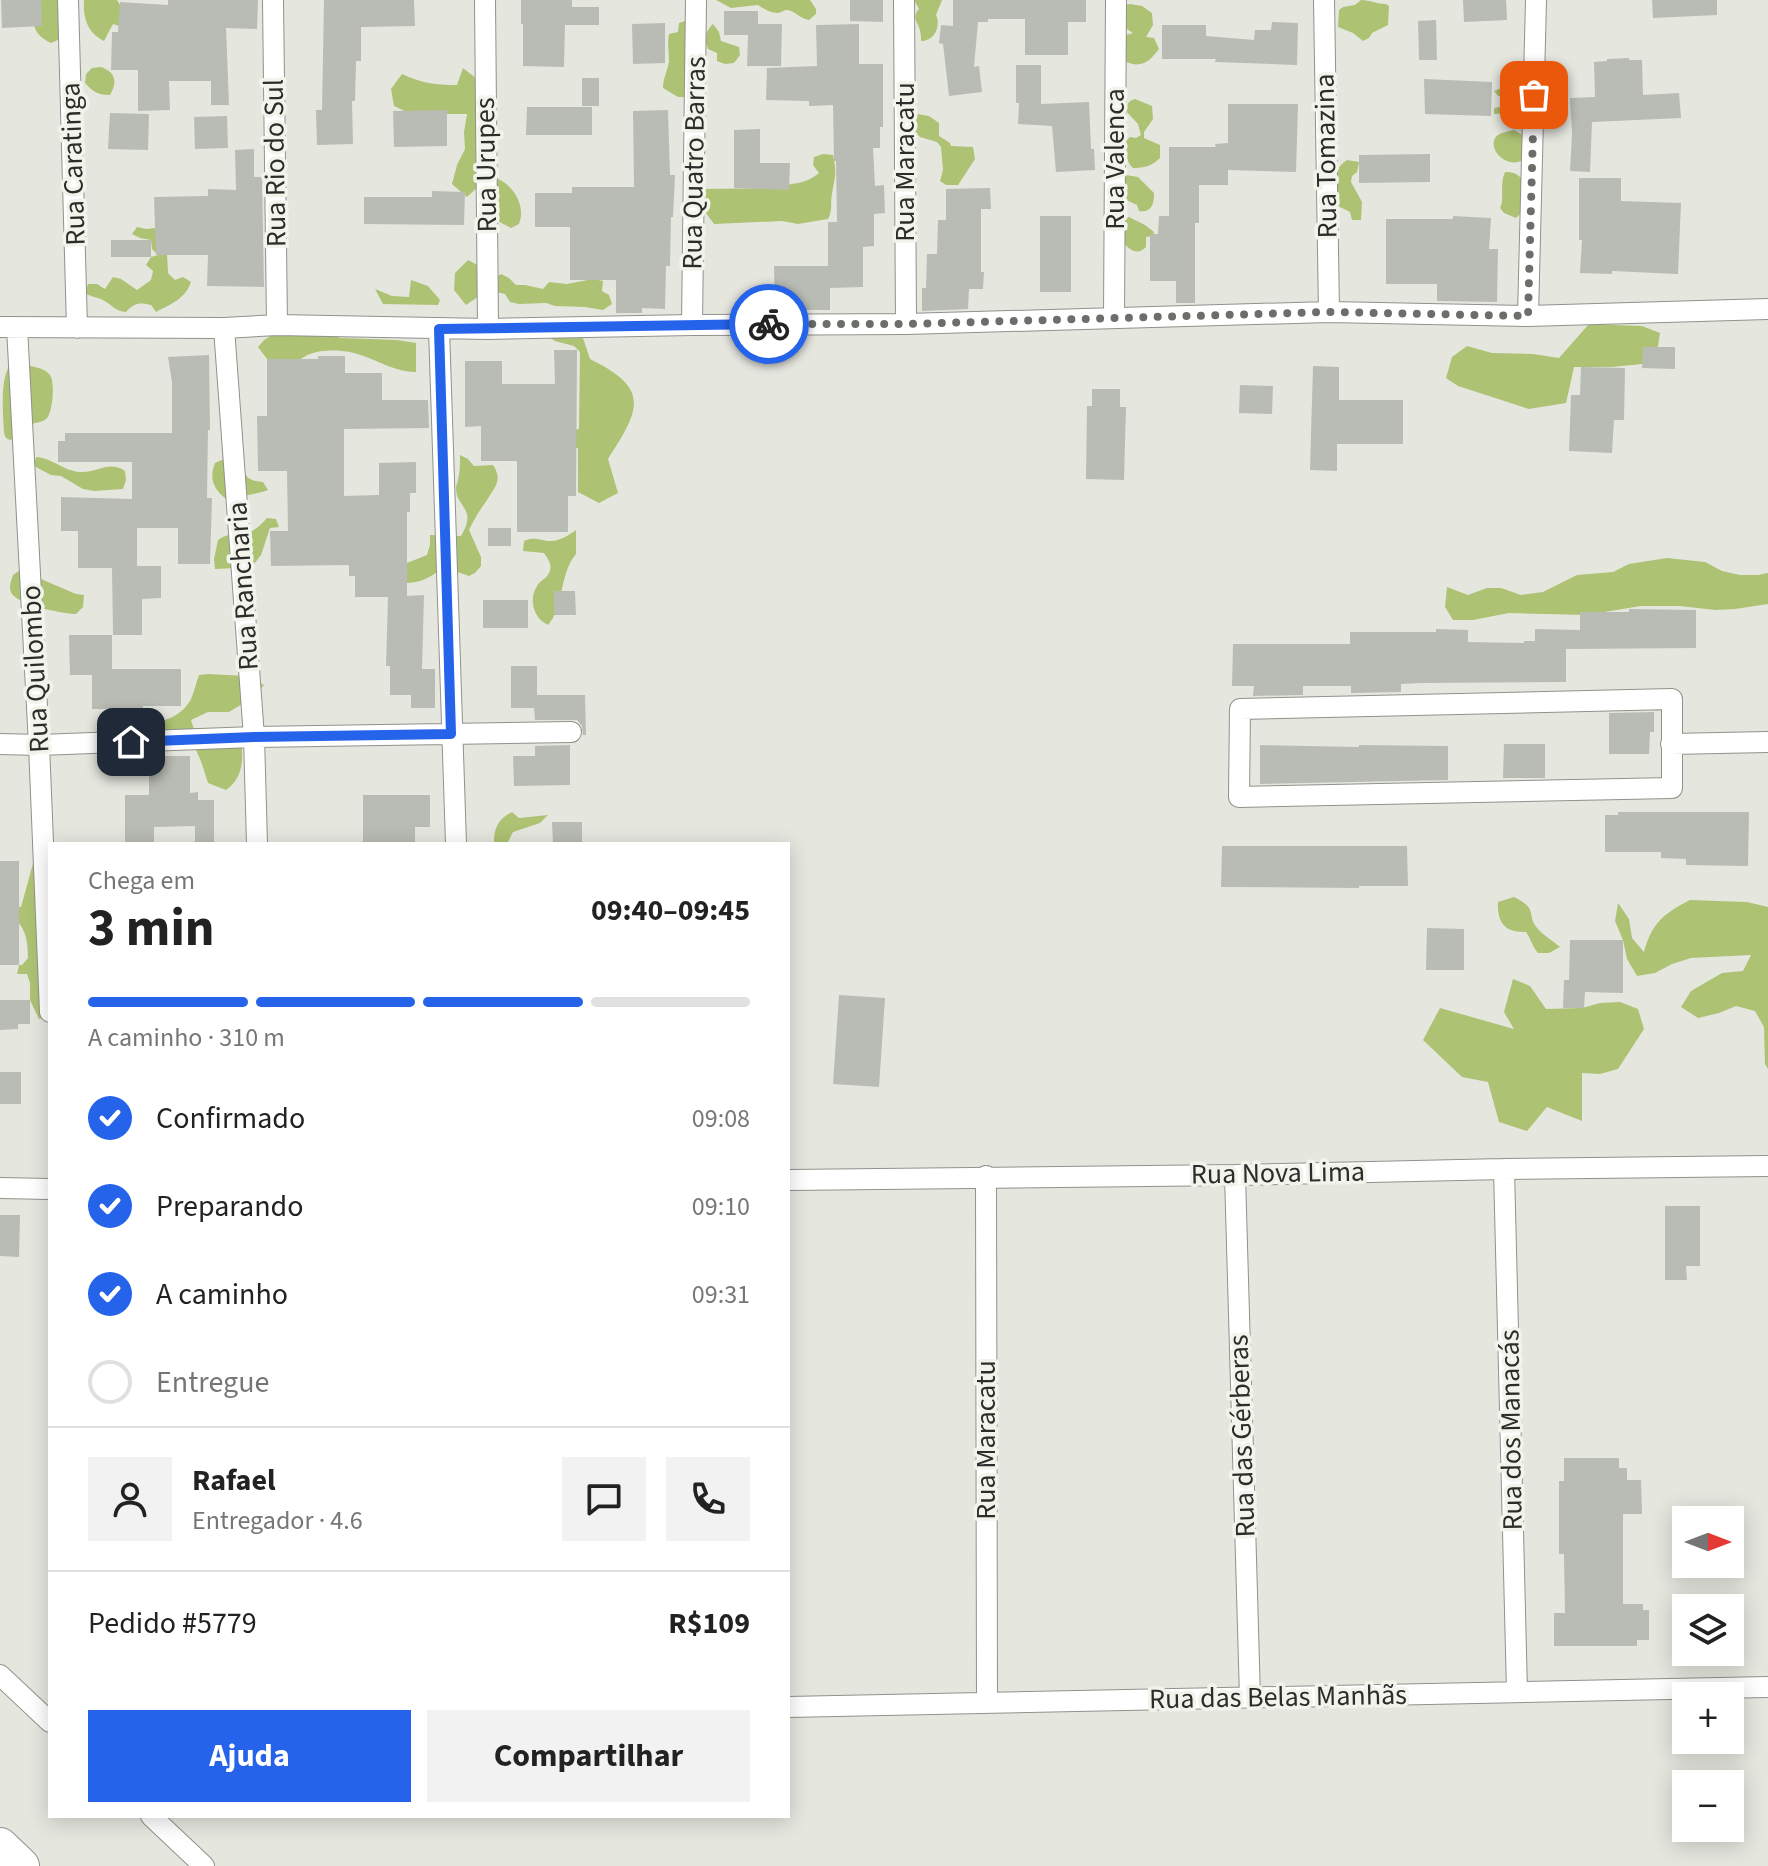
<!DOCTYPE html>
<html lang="pt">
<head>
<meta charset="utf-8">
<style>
	:root { --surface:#fff; --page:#f2f2f2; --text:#222; --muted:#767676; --line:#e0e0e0; --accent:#2563eb }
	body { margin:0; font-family:"Source Sans 3",sans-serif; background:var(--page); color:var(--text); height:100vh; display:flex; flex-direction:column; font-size:30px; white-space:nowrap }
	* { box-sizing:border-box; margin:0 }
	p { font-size:26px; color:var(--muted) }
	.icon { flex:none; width:44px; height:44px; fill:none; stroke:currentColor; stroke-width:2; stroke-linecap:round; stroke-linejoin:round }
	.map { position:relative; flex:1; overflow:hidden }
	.sheet { position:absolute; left:48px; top:842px; width:742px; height:976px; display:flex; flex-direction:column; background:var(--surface); border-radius:0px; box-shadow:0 4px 20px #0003 }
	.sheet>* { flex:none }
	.needle { width:52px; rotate:90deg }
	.tools { position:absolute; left:1672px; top:1506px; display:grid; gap:16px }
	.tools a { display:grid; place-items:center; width:72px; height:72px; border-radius:0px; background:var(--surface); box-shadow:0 4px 20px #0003; font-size:40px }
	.pin { position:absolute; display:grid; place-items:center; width:68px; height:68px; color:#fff; margin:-34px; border-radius:16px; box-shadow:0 4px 12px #0006 }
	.courier { position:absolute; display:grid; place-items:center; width:80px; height:80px; margin:-40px; border:6px solid #2563eb; border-radius:50%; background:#fff; color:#222; box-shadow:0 2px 10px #0007 }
	.headline em { font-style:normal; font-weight:700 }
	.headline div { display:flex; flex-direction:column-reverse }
	.headline { display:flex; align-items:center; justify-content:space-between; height:136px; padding:0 40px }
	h1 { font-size:52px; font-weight:700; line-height:60px }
	.bar { display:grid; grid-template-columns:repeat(4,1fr); gap:12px 8px; align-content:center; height:96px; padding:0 40px }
	.bar i { height:10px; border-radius:6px; background:var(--line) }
	.bar .current { background:var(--accent) }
	.bar p { grid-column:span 4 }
	.line { display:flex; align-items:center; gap:20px; padding:0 40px; border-top:2px solid var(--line) }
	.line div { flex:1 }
	.round { display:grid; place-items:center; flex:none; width:84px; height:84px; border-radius:0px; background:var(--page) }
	ol { padding:0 40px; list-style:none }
	li { display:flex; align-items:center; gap:24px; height:88px }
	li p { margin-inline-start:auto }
	li .icon { padding:8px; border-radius:50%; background:var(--accent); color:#fff; stroke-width:4 }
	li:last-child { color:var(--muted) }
	li i { width:44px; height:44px; border:4px solid var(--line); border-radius:50% }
	.button { display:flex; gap:16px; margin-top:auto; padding:16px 40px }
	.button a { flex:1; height:92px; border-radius:0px; background:var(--accent); color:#fff; font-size:32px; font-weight:700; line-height:92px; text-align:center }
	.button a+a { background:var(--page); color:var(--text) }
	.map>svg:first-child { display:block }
	.forest { fill:#adc273 }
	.building { fill:#b9bcb4 }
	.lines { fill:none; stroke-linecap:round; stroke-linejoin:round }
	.street-casing { stroke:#90928b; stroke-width:22 }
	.highway-casing { stroke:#90928b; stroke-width:38 }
	.street { stroke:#fff; stroke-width:20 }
	.highway { stroke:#fff; stroke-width:36 }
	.done { stroke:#6d6e69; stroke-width:8; stroke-dasharray:0 14.4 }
	.route { stroke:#2563eb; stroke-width:10 }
	.labels { text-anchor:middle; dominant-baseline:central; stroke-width:7; stroke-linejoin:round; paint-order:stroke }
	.street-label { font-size:28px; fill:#2c2d2a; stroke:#f2f4ec }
</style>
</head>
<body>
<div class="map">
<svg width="1768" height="1866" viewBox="0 0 1768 1866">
	<rect width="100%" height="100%" fill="#e5e7df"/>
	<path class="forest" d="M39,0H61L60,39L51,43C29,32 32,20 39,0Z
		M84,0H117L120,5L122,27L113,24L104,41C87,32 83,18 84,0Z
		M716,0H810L816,9V14L809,20C800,18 798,14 791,11C782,8 786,12 777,13C770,13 764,9 758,5L731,8Z
		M914,0H942L936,15C941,26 935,41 921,41C921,38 921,34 920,31C918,21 911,18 919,9Z
		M1361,0C1370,0 1377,4 1386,4L1389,6L1388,25L1372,33L1369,38L1363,41L1353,33L1338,27L1339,10L1343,7L1355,5Z
		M1130,4L1142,6L1152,13L1153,25L1146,37L1154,38L1159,49C1149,62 1141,69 1124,61L1122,36L1133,33L1124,27V5Z
		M688,20V97H678L663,88C663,78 668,70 669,61C669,51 667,44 669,34L678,32L679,23Z
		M713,24L719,32L721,41L739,47L740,55L734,63L725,64L717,61V53L708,49C704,38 705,32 713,24Z
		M101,67C115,72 118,81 110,95C98,95 93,92 85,83L86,74L92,68Z
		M463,68L477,79L481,184L467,197L452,184L457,165L465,149L464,132L467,114H411L394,106L391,89L402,74C421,83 436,85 457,85Z
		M1519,81L1523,86L1522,92L1514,103L1523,109C1524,116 1523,120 1517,125L1511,123L1506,113L1494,114V108L1505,106L1507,100L1504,96H1498L1494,91L1499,89H1504L1513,82Z
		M1135,99L1152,106L1153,119L1144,132V138L1160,145V158C1152,166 1144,168 1133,168C1125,161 1126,152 1126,141L1130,137L1136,138L1141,135L1138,124L1126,111C1127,104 1128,101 1135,99Z
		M917,114L929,116L939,123V136L950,143L951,146L973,147L975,159L958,185H946L940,181L943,170L941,147L937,142L920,137L912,129L913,118Z
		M1514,130L1524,136L1525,159C1509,170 1488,152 1495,138C1499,132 1508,132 1514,130Z
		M823,154L833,155C837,173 835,177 832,194C830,204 833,210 828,219L798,224L782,221L714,224L703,209L701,189L778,188C796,181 803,186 819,173L813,165L814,157Z
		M1347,160L1359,162L1357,172L1352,176L1351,182L1362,202L1361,220H1352L1350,212L1334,204C1334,187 1331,170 1347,160Z
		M1505,172C1531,172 1524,195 1520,214L1516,218L1504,213L1500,208C1505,199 1499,186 1505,172Z
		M1126,175L1138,177L1154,193C1154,204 1152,213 1139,211L1137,205L1122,198V178Z
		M496,178C514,185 526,206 519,224L511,228L494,219Z
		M1129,217L1145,225L1154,232L1153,236L1146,237V247C1136,257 1129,248 1121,241L1118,221Z
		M137,227L146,229L155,228L167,253L168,273L175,280L183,277L191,282C185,299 171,304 156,312L151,305C140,302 134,303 126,312C115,311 112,305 103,300C97,297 91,297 85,293L88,284H97L105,289L113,277L121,279L137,290L151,280L153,271L146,265L151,257L158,255L152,249L151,240L140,238L132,234Z
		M468,260L483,268L482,294L466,305L454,290L455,273Z
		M501,274L509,278L516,285H525L543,289L549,282L567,284L593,279L603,281L602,291L609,295L612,304L603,310L585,307L555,306L546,303L519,304L510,302L505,294L496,292L492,280Z
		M411,280L428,286L440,300L438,305L383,304L375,289L392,296L409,297Z
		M1589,324L1642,326L1660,333L1657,352L1642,364L1612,367H1574L1566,403L1529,409L1458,386L1446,378L1452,357L1467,346L1492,353L1533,354L1559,358Z
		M580,329L590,359C651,389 640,409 608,459L618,493L599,503L578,492V448H559L568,431L579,429L580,352L574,346L555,341L547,336Z
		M321,333L341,338L397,340L416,343V372C389,372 369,353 342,351C333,350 319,350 310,354C306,355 303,358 299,360C288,363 278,360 267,359L258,347L264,340L272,335Z
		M27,365C34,367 45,368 50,375C55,382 53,411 47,418C43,423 35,422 30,425C22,429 19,438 10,440L6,438L4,433C3,412 0,383 9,366Z
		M460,455L468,459L474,466L493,465C503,480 495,487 487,500C480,510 474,519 469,530L481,557V566L475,573L469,576L449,569H441C430,578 419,583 406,583L401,568L407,563L427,555L430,545V535L461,536C478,508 456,508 456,488C456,486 459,477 459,475C460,469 460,461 460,455Z
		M36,457C53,458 63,471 80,472C98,473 109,460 125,471L126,480L123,489L94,491L83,489L61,476L51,475L34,466Z
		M224,459L242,467C246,479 251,481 263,482L268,490C255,495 243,494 230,502C215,491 208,481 215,463Z
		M267,518L276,519L279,527L270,528L261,555L254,564L235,568L215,569L214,559L218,540C237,527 245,544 267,518Z
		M576,530V554C559,574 564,608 548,625C534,619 528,600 537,586C540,580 547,579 550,571C552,564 548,559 544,553L523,551L524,541C535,536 540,541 551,541C560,541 569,535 576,530Z
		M1667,558L1705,562L1722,571L1740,575H1758L1768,573V604L1735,609L1716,610L1679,606H1641L1586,615L1509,613L1473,620H1453L1445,607L1447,587L1468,595L1487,588H1501L1521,595L1543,592L1577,575L1613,572L1629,564Z
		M20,570L76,594L84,595L83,607L76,614C63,614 20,605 12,594C8,588 11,581 13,575Z
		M208,674L247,676L264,685L254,697L229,712H208L191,720L194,729C221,729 218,726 241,742C244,761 242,779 226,790L208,783C204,771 201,758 194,747H149L129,761C122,750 125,735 129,723C151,726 180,721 191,699C194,692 196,683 199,675Z
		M512,812L519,818L548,815L540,823L513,832L507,844H497L494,842C494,827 499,819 512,812Z
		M34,860L48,1016L39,1019L30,1000V983L27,974H17L19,965H22L28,958C28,931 22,922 0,907H21Z
		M1514,897C1540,910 1525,914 1538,929C1543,935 1553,941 1560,947L1549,953H1538C1532,946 1531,939 1526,932C1505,933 1497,923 1498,902Z
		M1690,900L1747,902L1768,907V1069L1765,1064L1764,1027L1755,1011L1736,1006L1719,1013L1698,1018L1681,1007L1691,991L1722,973L1743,971L1751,955L1691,958L1672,964L1655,973L1637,976L1627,959L1623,940L1615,921L1618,903L1629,919L1632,938L1644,952C1652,923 1663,914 1690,900Z
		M1513,979L1530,986L1546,1009L1582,1008L1600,1003L1620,1002L1638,1009L1644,1029L1618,1069L1600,1074L1582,1073V1121L1547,1107L1527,1131L1499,1122L1488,1082L1462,1077L1423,1040L1440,1008L1514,1029L1504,1012Z"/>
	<path class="building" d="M1,0H41L42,26L2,28Z
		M168,0H258L257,29L226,28L229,105H211V81H169L170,110L138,111V70H111L112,32H118L120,2L168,5Z
		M324,0H414L415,26L361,27V61H356L355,101H352L353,144L317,145L316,110H322Z
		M521,0H572V7H599V25H565L564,67L523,66V24H521Z
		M850,0H883V22L850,21Z
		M953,0H1086V22H1068V55H1025V19H988V22H978L974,67L979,66L982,92L949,96L943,44L939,43L941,25L953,26Z
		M1463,0H1506L1507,20L1464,22Z
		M1652,0H1717V15L1653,18Z
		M724,11H758V24H782L781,66H747L748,35H724Z
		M1436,20L1437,60H1419L1418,21Z
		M1272,22L1298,23L1297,65L1215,62L1216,59H1162V25H1206V36L1254,40L1255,30H1271Z
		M665,23V63L633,64L632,24Z
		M859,24V64H883V127H880V148H873L875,186L884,185L885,213L874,214V246L863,247V287L830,288V310H775L774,266H828V222H837L836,161H834L833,105L809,106V101L766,100L767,68L817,66L816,25Z
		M1629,58V60H1642L1643,95L1679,93L1681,118L1592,122L1590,172L1570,171L1572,133L1570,98L1595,97L1594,62L1607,61V59Z
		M1016,65H1041V104L1089,102L1091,149H1094L1095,170L1056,172L1052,126L1018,124L1019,103H1016Z
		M582,78H599V106H582Z
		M1424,79L1492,82L1491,116L1425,114Z
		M1228,104H1298L1296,172L1228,170V185H1199V223H1195V303H1176V281H1150V234H1158L1159,216H1169V147H1216L1215,144L1228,143Z
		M527,107H592V135H526Z
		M447,110V146L394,147L393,111Z
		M668,110L670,175H675L673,217H671L670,266H666L665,309L642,308V313H616V280H570V227H535V193H572V187H634L633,111Z
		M110,113L149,114L148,150L108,149Z
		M227,116L228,148L195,149L194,117Z
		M760,129V163H790L789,190L734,188V130Z
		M254,149V177H262L264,287L207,286L208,255H156L154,197L208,196V189L236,190L235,150Z
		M1430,154V182L1359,183V155Z
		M1579,178H1621V201L1681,203L1678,274L1612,271V274L1580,273L1582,240H1579Z
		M990,188L991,209H981V272H984L983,289H969L968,309L922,311V288H926L927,254H937L938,220H946V189Z
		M432,191L465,192L464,225L364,224V197H432Z
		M1040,216H1071V292H1040Z
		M1453,216L1491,218L1489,249H1498L1497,302L1437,301V284H1386V219H1453Z
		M111,240H151V257H111Z
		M1643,347H1675V369L1642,368Z
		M554,350H577L576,496H568V532H517V461H481V426L465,427V361H502V384H555Z
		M209,355L210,430H208L207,498H212L210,564H178V528H137V566H161V598L142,599V635H113L112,568H78V531H61V497L132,499V462H58V441H65V433H172V382L168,357Z
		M318,356H345V373H382V400H428L429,428L344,429V496L379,495V463L416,462V493H410V512H407V596L424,595L422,669H435V708H411V695H390V666H386L388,597H355V576H349V565L271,566L270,531H288L287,471H258L257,416H267V359H318Z
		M1313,366L1339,367V400H1403V444H1337V471L1310,470Z
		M1581,367L1625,368L1624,420H1614L1612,453L1569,451L1571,395H1580Z
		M1240,385L1273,386L1272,414L1239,413Z
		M1092,389H1120V407H1126L1124,480L1086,479L1087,406H1092Z
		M488,528H511V546H488Z
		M554,591H575L576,615H554Z
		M483,600H528V628H483Z
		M1629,609L1696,610V648L1566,649V682L1421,683L1401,684V692L1351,693V686H1303V695L1253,696L1254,686H1232L1233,644H1350V632H1436V629L1468,630V642L1524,643V641H1535V629L1580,630V612H1629Z
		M69,635H112V669H181V706H143V709H92V675H70Z
		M511,666H537V695H585L586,735H583L582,726L577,720H535L534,708H511Z
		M1654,712V732H1650L1649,754H1609V713Z
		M1504,744H1545V778H1503Z
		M570,745V785L514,786L513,756H535V746Z
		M1260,745L1359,747V745L1448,746V780L1260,784Z
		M149,756H190V793L198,792V800H214V844H195V826L154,827V844H125V795H149Z
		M363,795H430V827H415V844H363Z
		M1618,812H1749L1748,866L1686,865V859L1661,858V852H1605V815H1618Z
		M552,822H582V844H553Z
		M1222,846H1407L1408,886H1359V888L1221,887Z
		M0,861H19V965H0Z
		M1427,928L1464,929V970H1426Z
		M1570,940H1623V993L1585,992L1584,1008H1563L1564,980H1569Z
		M839,995L885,998L879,1087L833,1084Z
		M0,1000H30V1024H18V1029L0,1030Z
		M0,1072H21V1104H0Z
		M1665,1206H1700V1266H1686L1687,1280H1665Z
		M0,1215H20L19,1257L0,1256Z
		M1564,1458H1619V1468H1627V1480H1641L1642,1514H1623V1604H1643V1610H1649V1640H1637V1646H1554V1613H1565L1564,1554H1559V1481H1564Z"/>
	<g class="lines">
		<defs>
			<path id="street" d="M68,0L77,328
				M273,0L277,325
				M485,0L488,329
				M904,0L906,324
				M1324,0L1329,312
				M1528,316L1536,0
				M1114,317L1116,0
				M692,325L696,0
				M0,327L224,328L277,325L488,329L692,325L906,324L1329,312L1528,316L1768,309
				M17,327L39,745L50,1012
				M224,328L254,737L257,844
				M439,329L456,844
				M1672,699V788L1239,797L1240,709Z
				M0,744L39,745L254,737L571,732
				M1671,744L1768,742
				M1504,1169L1517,1692
				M1235,1175L1250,1698
				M986,1176L987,1703
				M788,1180L1235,1175L1504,1169L1768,1166
				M0,1188L50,1189
				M0,1675L50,1722
				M788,1707L1768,1687
				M151,1816L204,1866"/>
			<path id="highway" d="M0,1846L21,1866"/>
		</defs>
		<use href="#street" class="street-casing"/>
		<use href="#highway" class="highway-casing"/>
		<use href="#street" class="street"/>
		<use href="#highway" class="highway"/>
	</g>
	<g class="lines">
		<path class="done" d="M769,324H906L1329,312L1528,316L1534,95"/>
		<path class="route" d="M131,742L254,737L451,734L439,329L769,324"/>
	</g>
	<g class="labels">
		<g class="street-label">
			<text transform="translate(1326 156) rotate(-91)">Rua Tomazina</text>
			<text transform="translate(1115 159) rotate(-90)">Rua Valenca</text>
			<text transform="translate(905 162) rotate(-90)">Rua Maracatu</text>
			<text transform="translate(275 163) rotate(-91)">Rua Rio do Sul</text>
			<text transform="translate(694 163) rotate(-89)">Rua Quatro Barras</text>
			<text transform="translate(73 164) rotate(-92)">Rua Caratinga</text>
			<text transform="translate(486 165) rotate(-91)">Rua Urupes</text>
			<text transform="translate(243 586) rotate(-94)">Rua Rancharia</text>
			<text transform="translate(35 669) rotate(-93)">Rua Quilombo</text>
			<text transform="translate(1278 1173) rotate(-1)">Rua Nova Lima</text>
			<text transform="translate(1511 1430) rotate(-91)">Rua dos Manacás</text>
			<text transform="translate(1242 1436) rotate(-92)">Rua das Gérberas</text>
			<text transform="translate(986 1440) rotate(-90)">Rua Maracatu</text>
			<text transform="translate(1278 1697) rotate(-1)">Rua das Belas Manhãs</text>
		</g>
	</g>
</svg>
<div class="tools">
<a><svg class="needle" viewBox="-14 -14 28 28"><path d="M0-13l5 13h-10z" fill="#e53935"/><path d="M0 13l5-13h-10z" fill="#767676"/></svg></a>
<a><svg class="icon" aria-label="layers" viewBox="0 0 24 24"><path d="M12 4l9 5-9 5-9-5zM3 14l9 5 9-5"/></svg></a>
<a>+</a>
<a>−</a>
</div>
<div class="pin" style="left:1534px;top:95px;background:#ea580c"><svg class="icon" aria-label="bag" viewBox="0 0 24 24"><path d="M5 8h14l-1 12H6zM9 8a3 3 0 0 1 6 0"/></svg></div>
<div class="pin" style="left:131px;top:742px;background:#1f2937"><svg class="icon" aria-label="home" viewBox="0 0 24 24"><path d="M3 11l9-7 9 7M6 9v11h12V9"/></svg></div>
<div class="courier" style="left:769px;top:324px"><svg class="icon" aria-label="bike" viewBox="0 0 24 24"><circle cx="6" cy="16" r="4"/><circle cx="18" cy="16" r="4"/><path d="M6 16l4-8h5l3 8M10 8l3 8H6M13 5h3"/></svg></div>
<section class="sheet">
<div class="headline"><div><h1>3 min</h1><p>Chega em</p></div><em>09:40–09:45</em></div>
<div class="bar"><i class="current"></i><i class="current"></i><i class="current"></i><i></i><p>A caminho · 310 m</p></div>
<ol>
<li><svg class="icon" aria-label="check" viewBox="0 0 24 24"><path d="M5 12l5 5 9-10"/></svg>Confirmado<p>09:08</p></li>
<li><svg class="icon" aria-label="check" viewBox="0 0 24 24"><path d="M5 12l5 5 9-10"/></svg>Preparando<p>09:10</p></li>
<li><svg class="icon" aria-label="check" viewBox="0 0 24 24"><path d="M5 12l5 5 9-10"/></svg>A caminho<p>09:31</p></li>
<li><i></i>Entregue</li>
</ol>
<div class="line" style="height:144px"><a class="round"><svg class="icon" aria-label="person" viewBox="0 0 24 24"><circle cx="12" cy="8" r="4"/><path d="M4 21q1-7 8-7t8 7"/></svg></a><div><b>Rafael</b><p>Entregador · 4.6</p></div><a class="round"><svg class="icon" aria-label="chat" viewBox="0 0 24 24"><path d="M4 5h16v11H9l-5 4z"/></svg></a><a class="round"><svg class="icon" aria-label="phone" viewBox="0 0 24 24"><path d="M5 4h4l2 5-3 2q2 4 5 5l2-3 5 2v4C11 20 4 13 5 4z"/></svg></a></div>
<div class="line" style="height:104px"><div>Pedido #5779</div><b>R$109</b></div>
<div class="button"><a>Ajuda</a><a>Compartilhar</a></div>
</section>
</div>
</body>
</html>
